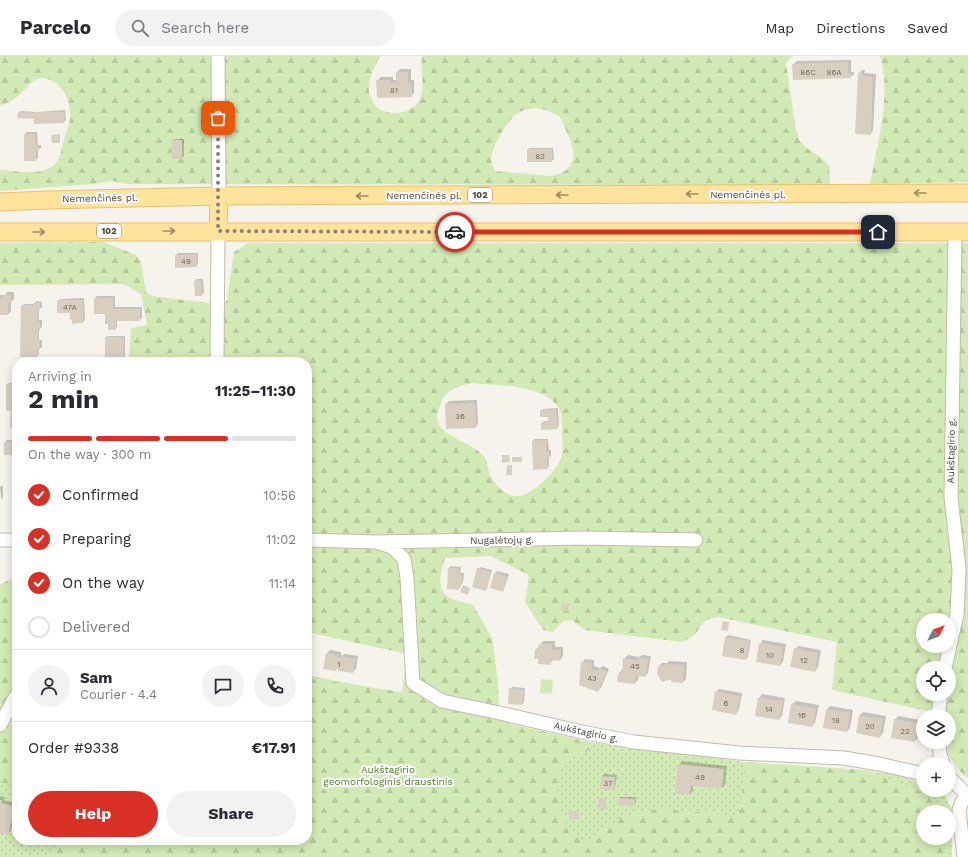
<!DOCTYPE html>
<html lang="en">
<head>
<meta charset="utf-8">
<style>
	:root { --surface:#fff; --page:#f2f2f3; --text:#2b2b33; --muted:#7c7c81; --line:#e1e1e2; --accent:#d93025 }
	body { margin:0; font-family:"Work Sans",sans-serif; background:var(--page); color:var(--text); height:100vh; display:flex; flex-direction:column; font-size:15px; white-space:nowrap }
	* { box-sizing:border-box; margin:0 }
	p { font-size:13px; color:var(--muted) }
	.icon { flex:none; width:22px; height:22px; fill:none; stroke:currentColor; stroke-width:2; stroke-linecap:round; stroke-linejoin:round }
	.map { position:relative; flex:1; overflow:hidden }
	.drawer { position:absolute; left:12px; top:301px; width:300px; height:488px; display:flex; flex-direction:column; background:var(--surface); border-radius:16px; box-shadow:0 2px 10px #0003 }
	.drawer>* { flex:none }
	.needle { width:26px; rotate:48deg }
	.controls { position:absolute; left:916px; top:557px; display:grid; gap:8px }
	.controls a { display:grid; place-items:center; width:40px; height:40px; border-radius:50%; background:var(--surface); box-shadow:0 2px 10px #0003; font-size:20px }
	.pin { position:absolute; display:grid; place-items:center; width:34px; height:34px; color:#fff; margin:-17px; border-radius:8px; box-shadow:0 2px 6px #0006 }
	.courier { position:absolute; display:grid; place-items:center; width:40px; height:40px; margin:-20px; border:3px solid #d93025; border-radius:50%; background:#fff; color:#222; box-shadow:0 1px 5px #0007 }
	.overview em { font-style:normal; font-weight:700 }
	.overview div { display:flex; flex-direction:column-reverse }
	.overview { display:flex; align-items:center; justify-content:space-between; height:68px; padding:0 16px }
	h1 { font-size:26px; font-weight:700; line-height:30px }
	.bar { display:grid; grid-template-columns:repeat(4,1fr); gap:6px 4px; align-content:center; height:48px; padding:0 16px }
	.bar i { height:5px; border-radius:3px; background:var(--line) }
	.bar .on { background:var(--accent) }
	.bar p { grid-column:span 4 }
	.line { display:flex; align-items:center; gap:10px; padding:0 16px; border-top:1px solid var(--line) }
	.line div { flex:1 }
	.round { display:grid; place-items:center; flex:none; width:42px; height:42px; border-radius:21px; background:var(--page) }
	ol { padding:0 16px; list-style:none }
	li { display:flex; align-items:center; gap:12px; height:44px }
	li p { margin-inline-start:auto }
	li .icon { padding:4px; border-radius:50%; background:var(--accent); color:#fff; stroke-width:4 }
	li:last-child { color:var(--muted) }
	li i { width:22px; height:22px; border:2px solid var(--line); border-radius:50% }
	.action { display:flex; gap:8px; margin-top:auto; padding:8px 16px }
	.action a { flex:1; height:46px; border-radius:24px; background:var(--accent); color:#fff; font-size:16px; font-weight:700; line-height:46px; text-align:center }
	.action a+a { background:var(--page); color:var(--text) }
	header { display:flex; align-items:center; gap:24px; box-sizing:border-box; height:56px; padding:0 20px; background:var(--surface); border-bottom:1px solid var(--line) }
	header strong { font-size:19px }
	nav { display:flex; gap:22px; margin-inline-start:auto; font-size:14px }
	.search { width:280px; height:36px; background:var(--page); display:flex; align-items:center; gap:10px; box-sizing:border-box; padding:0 14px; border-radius:22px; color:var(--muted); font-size:15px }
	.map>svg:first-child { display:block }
	.grass { fill:url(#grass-dots); fill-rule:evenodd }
	.forest { fill:url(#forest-firs); fill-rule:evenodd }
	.pitch { fill:#d2eab5 }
	.shadow { fill:#0003 }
	.building { fill:#d8cfc1 }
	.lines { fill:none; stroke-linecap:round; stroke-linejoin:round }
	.minor-casing { stroke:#c2bbae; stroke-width:15 }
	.major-casing { stroke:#e6c16a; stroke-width:19 }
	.minor { stroke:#fff; stroke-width:13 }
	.major { stroke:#ffe39c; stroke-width:17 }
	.oneway { stroke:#9c8c66 }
	.done { stroke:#878178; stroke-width:4; stroke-dasharray:0 7.2 }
	.route { stroke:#d93025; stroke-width:5 }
	.labels { text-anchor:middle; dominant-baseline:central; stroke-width:4; stroke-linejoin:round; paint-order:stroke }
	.number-label { font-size:8px; fill:#6e675b }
	.shield { fill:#fff; stroke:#817c74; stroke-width:1 }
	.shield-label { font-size:9px; font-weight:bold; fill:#4b4439 }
	.street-label { font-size:10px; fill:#4b4439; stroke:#fff }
	.park-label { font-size:10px; fill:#4a7f2a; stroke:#fff }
</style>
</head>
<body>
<header>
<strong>Parcelo</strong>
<div class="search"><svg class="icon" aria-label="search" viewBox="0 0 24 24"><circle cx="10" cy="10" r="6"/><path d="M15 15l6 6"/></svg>Search here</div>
<nav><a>Map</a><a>Directions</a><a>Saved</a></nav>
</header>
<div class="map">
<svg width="968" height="801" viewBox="0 0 968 801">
	<defs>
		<pattern id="grass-dots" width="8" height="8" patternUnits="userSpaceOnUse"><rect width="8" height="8" fill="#d2eab5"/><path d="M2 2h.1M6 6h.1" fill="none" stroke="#b6ca9c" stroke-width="1.8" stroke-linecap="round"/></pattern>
		<pattern id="forest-firs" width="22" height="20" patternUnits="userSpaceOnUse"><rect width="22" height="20" fill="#d2eab5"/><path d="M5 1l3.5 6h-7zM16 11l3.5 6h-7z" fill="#b6ca9c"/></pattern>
	</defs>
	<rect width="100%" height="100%" fill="#f6f3ec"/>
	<path class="grass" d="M17,547V784H307V619L412,640L510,668L589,686L745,706L863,714L902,720L923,728V734H943L952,755V801H0V549ZM923,756H949V782H923Z"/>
	<path class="forest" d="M0,0H380C375,11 368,22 369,35C369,38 371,41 372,43C373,46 375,50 377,51C390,62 416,58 421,40C425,27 420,13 422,0H792L786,7L795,68L799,84L807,92L824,104L829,110L830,129L127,128L112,125L93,128L0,135V114C16,115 36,120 51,111C60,106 61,96 63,87C65,80 69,71 70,63C72,46 62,23 42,22C28,22 19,48 0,49ZM536,52L549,55L560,61C570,83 588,113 551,120L495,115C494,112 491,107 491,103C492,91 506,67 515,59C521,54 529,53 536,52Z
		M880,0H968V126L870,128C877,89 892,39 880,0Z
		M104,186L136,199L141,206L146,236L152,240L224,249L227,244L234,196L248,187H968V722L963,719L948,698L947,686H949V660L832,634L837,586L718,561C699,564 704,570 693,580C690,582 685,584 682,586L585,574L572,564L563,565L553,576L543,574L525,546L529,519L491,500L445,502C442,513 435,530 447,540C451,544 467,547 473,549L492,582L498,626L499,650L510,668L589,686L590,692L586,696L569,702L560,710L556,730L564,762L570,776L582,784L595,782L619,762L657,753L733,759L741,753L745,706L863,714L929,739L940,756H923V782H947L948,801H46L60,790L64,784H307V622L402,636L407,598L307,576V306H129L131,272L147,269L141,238L123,228L0,229V187ZM473,327C497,330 525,328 547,341C553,344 558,350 561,356C562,361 563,393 562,399C561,402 559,407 557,410C549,422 538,431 526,438C510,446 496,431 490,419C488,414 488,409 486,404C475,384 439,383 437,362C437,358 439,353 440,350C444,334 458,330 473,327ZM923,564H949V590H923ZM923,612H949V638H923Z
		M17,519V730L0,729V529Z"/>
	<path class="pitch" d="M541,623L553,624L552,638L540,637Z"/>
	<path class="shadow" d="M851,4V16H854V18L850,21L793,9L797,5Z
		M400,13H411V24H414V37L411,40L377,25L381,21H393V24H397V16Z
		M862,14H865L864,17L876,18L873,75L870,78L859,17Z
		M65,54L66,64L64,66L35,62L19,56L21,55L36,56Z
		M27,76H37L38,89H41V92L38,94V102L36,104L25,78Z
		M174,83H184V100L182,102L172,85Z
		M530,92H553L554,103L552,105L528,93Z
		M178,197H198V208L196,210L176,199Z
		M197,223H203L204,237L202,239L195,225Z
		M7,236H14V243L11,246V255L8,258H0V239H5Z
		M97,240H115V251H142V262L140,264H117V271L115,273L109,267L106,257L95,242Z
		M84,242L85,264L83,266L58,245L60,243Z
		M36,245L42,246V251L39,254V264H42V271L39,273V284H42V291L39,293V298L37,300L22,250L24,248H34Z
		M108,280H125V306H106V282Z
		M9,327H17V371L12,354L7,329Z
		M477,344L478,368L475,371L446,348L449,345Z
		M558,352L559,370L557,372L542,367L544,365H549L548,360L541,355L543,353Z
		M535,383H548L549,394H551V400L549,401V410L547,412L533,385Z
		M7,384H17V398L5,386Z
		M0,430H3V441L1,443Z
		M451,510L461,511L460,517H464L463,526L459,533L449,512Z
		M480,511L492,514L487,532L485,534L478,513Z
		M497,515L509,518L504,533L503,535L491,532L495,517Z
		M728,579L751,584L748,601L746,603L726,581Z
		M763,584L786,588L783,606L780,609L760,588Z
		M543,585H555V591H563V600L560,604L554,603L550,608L539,602L536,594Z
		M798,590L821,594L818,611L815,615L795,593Z
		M330,594L341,596V599H343L345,598L358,600L356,613L353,616L338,612L335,614L327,597Z
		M628,599L639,601L642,599L651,600L648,617L645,620L639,619L638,624L635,627L618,625L619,617L623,613L624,603Z
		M585,603L594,604V610L600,612L603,610L609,613L601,632L598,635L582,607Z
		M669,605L687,606L686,623L683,626L672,623L659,610L662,607H668Z
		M512,631L525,632L524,646L522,648L510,633Z
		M719,633L742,637L739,654L736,658L716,636Z
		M762,638L785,642L782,660L779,663L759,642Z
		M796,645L819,649L815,667L812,670L792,648Z
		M830,650L853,654L850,672L847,675L827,653Z
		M863,656L886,660L883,677L880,681L857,677L860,659Z
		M898,660L921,664L918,682L915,685L895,664Z
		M682,705L727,710L725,729L722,732L693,729V735L690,738L679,709Z
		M604,718L617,719L615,731L614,733L602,720Z
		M0,740L5,741L4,744L17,748L11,775L7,778L0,776Z
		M620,741H636V747L634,749L619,743Z"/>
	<path class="building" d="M848,6L849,18H851V22L793,24L792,8Z
		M396,16H408V27H411L412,41L377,42L376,24H390V27H396Z
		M858,17H862V20L873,21L871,79L855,78Z
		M18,56L34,57V56H64V67L34,68V63L17,62Z
		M24,78H35L36,90H39V95H36V105H24Z
		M60,78V87H52L51,79Z
		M171,84H182V103H172Z
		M527,93H552V106H527Z
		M196,198L197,211L175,212V199Z
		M201,224L202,240H195L194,225Z
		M3,239H11V247H8V259H0V242H3Z
		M94,242H113V253H140V265H116V274H108V268H105V258H94Z
		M57,244H83V267L72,268V264L70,263V257H57Z
		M33,247H40V254H38V266H40V274H38V285H40V294H38V301L26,302V301H20L21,249H34Z
		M105,281H124L123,306H105Z
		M6,328H17V372H10L11,355H6Z
		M475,347L476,372L446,373L445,348Z
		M556,353L558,373L541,374V367L548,366V361H540V354Z
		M547,384V396H549V402L547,403L548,413L533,414L532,385Z
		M17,385V399H4V386Z
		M502,399H509L510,406L502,407Z
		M512,401H522V406H512Z
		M507,409H512V419H506Z
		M448,512H459V519H462V529H460L459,534L447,533Z
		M477,512L491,516L486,535L472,531Z
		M494,517L507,520L503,536L490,532Z
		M463,529L470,532L468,539L460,536Z
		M562,547L569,548L568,555L561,554Z
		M723,565L729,566L728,575L721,574Z
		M725,581L750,585L746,604L722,600Z
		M759,587L783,591L780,610L756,606Z
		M539,588H552V594H561L560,605L551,604V609L538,608V603H534L535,593L538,594Z
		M794,592L818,597L815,616L790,611Z
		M326,597L339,599L338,602H341V600L356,603L353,617L338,615V613H336V615L323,613Z
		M637,601L648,603L646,621L636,620L635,628L617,626L618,617H622L623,602L637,604Z
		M581,606L592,607L591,613L597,615L599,612L607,616L598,636L579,629Z
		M665,608L684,609L683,627L671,626V624H669L662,626L657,618L658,609L665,610Z
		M509,632L524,634L522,649L508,648Z
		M715,635L740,640L736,659L712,654Z
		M758,641L783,645L779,664L755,660Z
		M791,648L816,652L813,671L788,667Z
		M826,653L850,657L847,676L823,672Z
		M859,659L883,663L880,682L856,677Z
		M894,663L918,667L915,686L891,682Z
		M678,708L724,713L722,733L691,730L690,739L675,737Z
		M601,720L615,721L614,734L600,733Z
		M598,742H606V753H598Z
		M618,742L635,743V750L617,749Z
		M0,744H2V747L15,751L8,779L0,777Z
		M578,754L579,762L570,764L568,756Z"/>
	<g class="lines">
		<defs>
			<path id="minor" d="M218,0L219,140
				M217,306L218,175
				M0,484H17
				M307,484L376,486L583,482L696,484
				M376,486L392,491L404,503L407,522L413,627L442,645L495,656L582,676L634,686L739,697L844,702L879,708L923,718
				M945,612L957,558L959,513L951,441L955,176
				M938,660L941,638
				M0,669L17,638
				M939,686L940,698L943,708
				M949,721L968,740
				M964,801L959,754L962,746L967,739"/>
			<path id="major" d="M0,146L47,144L219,140L968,137
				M218,175L219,140
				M0,176H968"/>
		</defs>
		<use href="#minor" class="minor-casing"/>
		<use href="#major" class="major-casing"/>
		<use href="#minor" class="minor"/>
		<use href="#major" class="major"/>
	</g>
	<defs><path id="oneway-shaft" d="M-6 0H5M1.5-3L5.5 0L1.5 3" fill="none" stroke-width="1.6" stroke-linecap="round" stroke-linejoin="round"/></defs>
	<g class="oneway">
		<use href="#oneway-shaft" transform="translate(920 137) rotate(180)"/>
		<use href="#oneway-shaft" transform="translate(692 138) rotate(180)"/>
		<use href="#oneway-shaft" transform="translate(562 139) rotate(180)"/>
		<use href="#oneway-shaft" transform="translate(362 140) rotate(180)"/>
		<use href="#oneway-shaft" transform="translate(169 175)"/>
		<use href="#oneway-shaft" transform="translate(39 176)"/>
	</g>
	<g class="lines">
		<path class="done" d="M218,62V175L455,176"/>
		<path class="route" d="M455,176H878"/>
	</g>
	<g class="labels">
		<g class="number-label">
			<text x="808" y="16">86C</text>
			<text x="834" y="16">86A</text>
			<text x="394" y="34">81</text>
			<text x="540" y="100">82</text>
			<text x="186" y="205">49</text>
			<text x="70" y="251">47A</text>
			<text x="460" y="360">36</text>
			<text x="742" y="594">8</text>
			<text x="770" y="599">10</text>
			<text x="804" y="604">12</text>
			<text x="339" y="608">1</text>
			<text x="635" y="610">45</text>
			<text x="592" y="622">43</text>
			<text x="726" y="647">6</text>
			<text x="769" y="653">14</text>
			<text x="802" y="659">16</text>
			<text x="836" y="664">18</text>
			<text x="870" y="670">20</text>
			<text x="905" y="675">22</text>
			<text x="700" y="721">49</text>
			<text x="608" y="727">37</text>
		</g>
		<g class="shield">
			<rect x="468" y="132" width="24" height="14" rx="3"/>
			<rect x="97" y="168" width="24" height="14" rx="3"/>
		</g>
		<g class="shield-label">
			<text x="480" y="139">102</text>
			<text x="109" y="175">102</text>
		</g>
		<g class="street-label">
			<text x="748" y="138">Nemenčinės pl.</text>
			<text x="424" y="139">Nemenčinės pl.</text>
			<text transform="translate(100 142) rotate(-1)">Nemenčinės pl.</text>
			<text transform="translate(951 395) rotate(-89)">Aukštagirio g.</text>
			<text transform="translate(502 484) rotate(-1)">Nugalėtojų g.</text>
			<text transform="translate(586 676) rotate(12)">Aukštagirio g.</text>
		</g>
		<g class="park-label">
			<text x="388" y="713">Aukštagirio<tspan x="388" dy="12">geomorfologinis draustinis</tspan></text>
		</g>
	</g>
</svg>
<div class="controls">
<a><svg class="needle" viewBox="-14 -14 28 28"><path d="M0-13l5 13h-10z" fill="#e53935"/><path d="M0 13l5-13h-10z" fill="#7c7c81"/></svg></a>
<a><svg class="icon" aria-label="locate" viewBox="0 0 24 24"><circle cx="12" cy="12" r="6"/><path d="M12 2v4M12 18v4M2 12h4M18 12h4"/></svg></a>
<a><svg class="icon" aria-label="layers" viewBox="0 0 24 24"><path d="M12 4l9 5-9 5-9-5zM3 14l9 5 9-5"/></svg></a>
<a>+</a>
<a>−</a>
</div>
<div class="pin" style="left:218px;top:62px;background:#ea580c"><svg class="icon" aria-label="bag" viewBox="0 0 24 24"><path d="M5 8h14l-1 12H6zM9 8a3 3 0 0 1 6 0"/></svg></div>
<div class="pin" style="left:878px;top:176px;background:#1f2937"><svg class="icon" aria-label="home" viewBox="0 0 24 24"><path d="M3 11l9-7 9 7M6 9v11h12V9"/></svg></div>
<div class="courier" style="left:455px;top:176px"><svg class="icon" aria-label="car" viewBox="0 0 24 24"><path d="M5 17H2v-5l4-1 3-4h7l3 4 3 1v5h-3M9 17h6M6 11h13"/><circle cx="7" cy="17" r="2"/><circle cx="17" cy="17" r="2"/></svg></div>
<section class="drawer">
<div class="overview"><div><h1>2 min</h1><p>Arriving in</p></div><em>11:25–11:30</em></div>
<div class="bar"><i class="on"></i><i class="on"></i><i class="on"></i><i></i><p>On the way · 300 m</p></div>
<ol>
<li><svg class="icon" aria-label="check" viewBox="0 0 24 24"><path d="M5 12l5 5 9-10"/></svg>Confirmed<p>10:56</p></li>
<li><svg class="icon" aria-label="check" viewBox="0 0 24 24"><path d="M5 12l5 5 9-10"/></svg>Preparing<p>11:02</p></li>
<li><svg class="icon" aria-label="check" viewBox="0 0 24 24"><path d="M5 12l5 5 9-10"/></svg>On the way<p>11:14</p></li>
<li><i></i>Delivered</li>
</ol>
<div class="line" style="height:72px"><a class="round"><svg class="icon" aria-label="person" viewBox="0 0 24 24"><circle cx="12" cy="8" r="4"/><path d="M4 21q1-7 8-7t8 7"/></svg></a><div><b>Sam</b><p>Courier · 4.4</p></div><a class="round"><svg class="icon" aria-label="chat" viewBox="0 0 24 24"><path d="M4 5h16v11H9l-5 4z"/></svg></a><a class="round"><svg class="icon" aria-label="phone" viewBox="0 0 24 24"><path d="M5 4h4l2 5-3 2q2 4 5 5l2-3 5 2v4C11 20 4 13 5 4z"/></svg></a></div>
<div class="line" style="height:52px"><div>Order #9338</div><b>€17.91</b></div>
<div class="action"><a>Help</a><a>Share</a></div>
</section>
</div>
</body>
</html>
